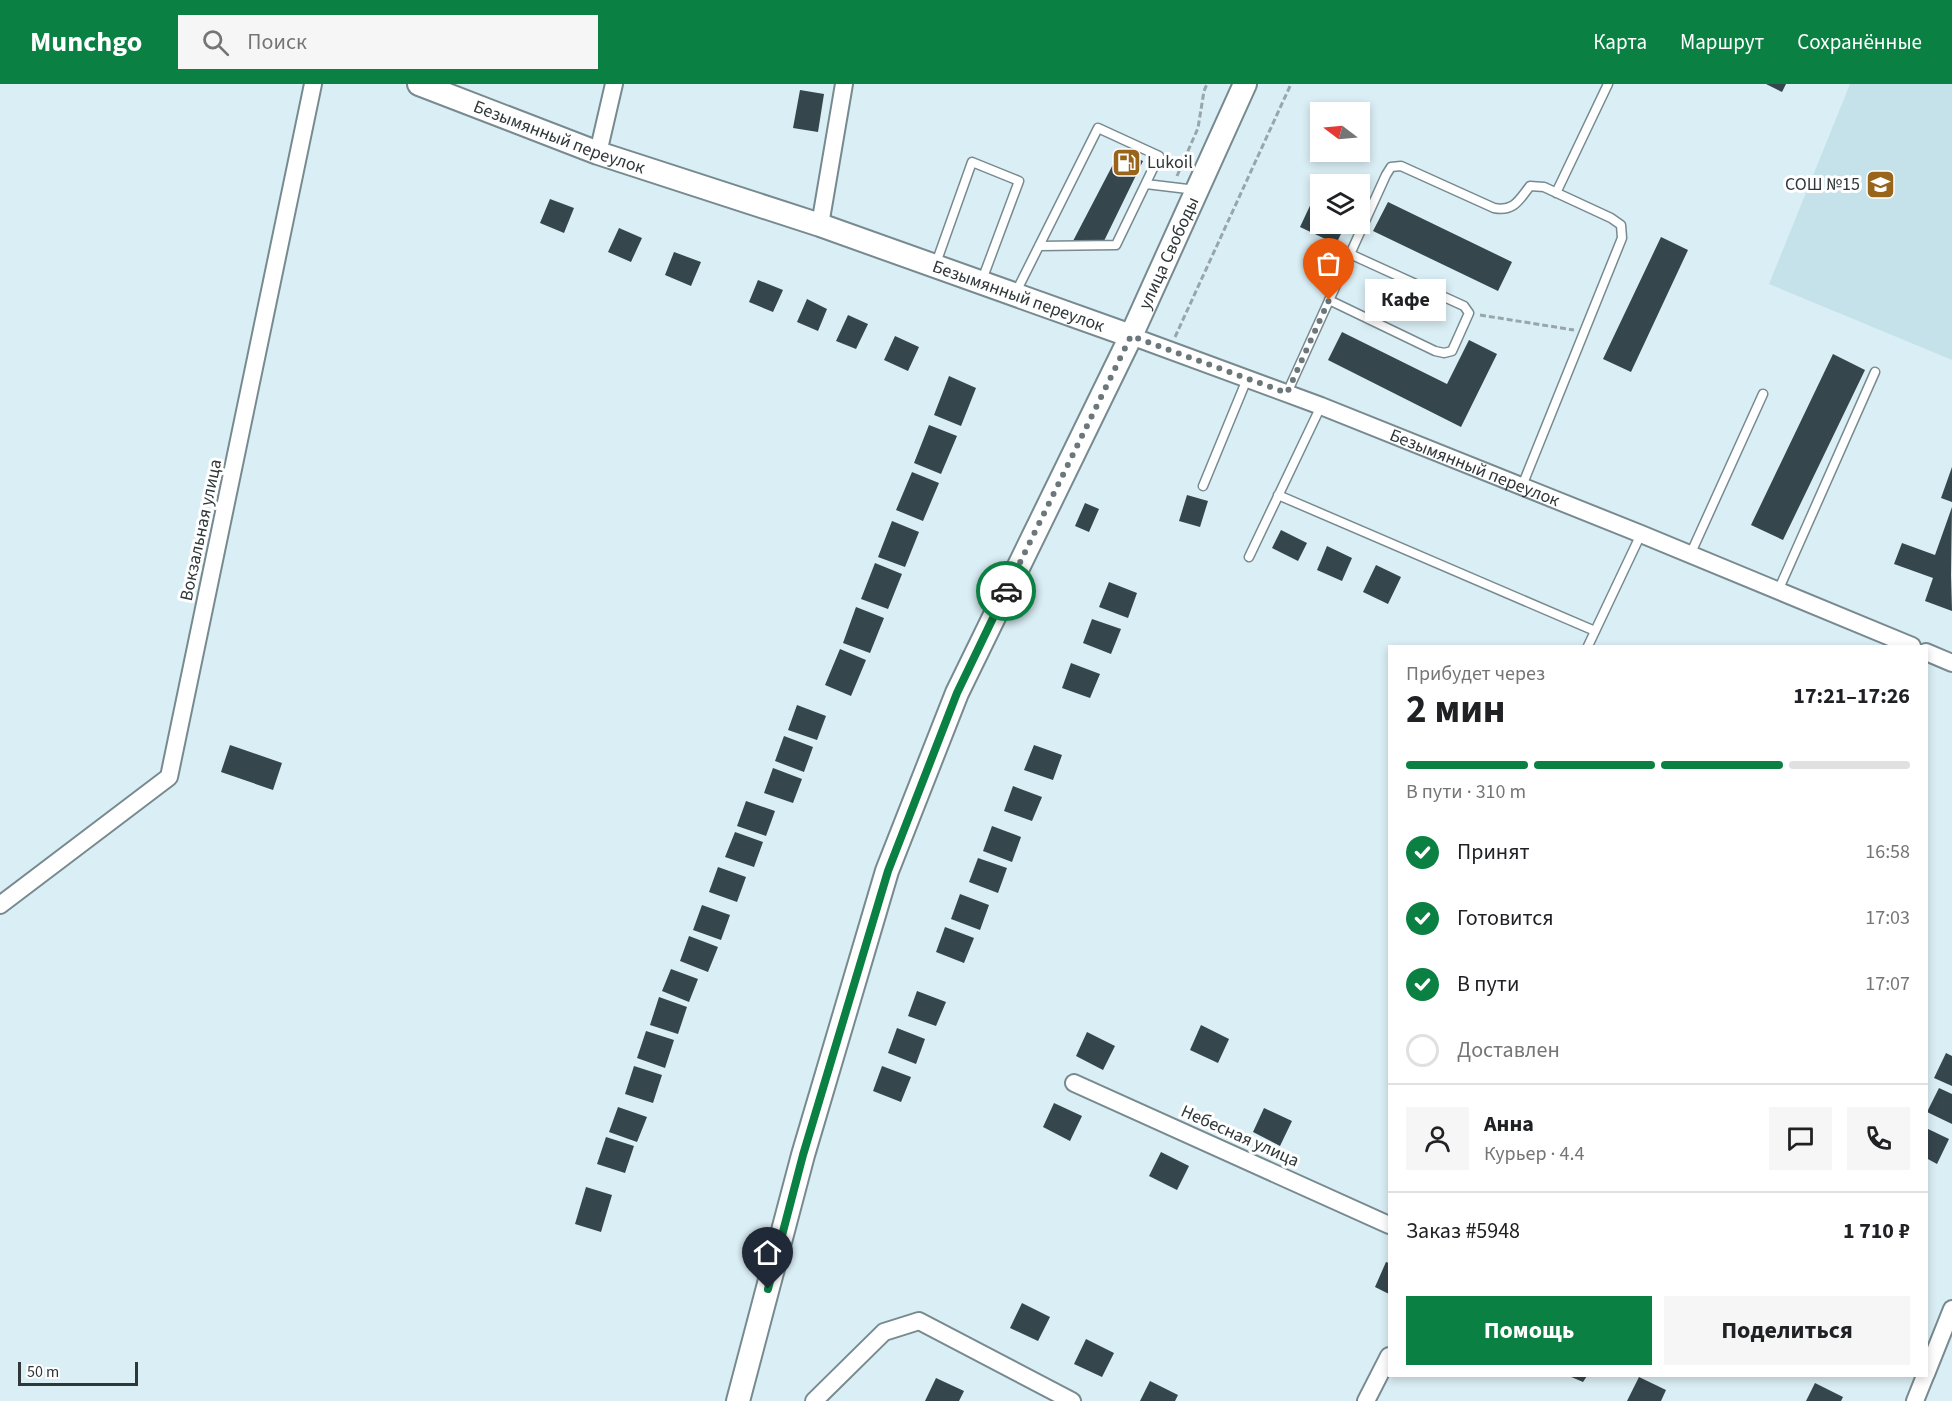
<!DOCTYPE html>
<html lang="ru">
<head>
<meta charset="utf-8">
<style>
	:root { --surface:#fff; --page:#f6f6f6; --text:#202124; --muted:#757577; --line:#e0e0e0; --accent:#0b8043 }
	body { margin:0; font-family:"Source Sans 3",sans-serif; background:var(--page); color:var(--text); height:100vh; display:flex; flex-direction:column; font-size:22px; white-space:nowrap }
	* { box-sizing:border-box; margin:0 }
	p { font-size:20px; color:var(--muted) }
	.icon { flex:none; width:33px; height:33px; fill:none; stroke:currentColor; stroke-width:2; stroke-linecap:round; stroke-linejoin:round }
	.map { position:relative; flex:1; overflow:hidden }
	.drawer { position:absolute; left:1388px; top:561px; width:540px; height:732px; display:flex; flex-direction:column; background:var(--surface); border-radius:0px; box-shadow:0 3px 9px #0003 }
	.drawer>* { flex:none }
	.needle { width:39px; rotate:286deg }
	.tools { position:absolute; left:1310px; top:18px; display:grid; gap:12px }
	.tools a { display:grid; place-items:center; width:60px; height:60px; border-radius:0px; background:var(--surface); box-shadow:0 3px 9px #0003; font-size:30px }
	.scale { position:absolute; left:18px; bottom:15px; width:120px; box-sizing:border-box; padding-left:6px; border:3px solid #2f3739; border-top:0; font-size:16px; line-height:21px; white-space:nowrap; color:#2f3739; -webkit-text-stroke:4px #fff; paint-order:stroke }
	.pin { position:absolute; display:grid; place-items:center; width:51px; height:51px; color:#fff; margin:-62px -26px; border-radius:50% 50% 50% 0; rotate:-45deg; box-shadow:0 0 6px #0007 }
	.pin .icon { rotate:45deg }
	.courier { position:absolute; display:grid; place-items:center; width:60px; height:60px; margin:-30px; border:4px solid #0b8043; border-radius:50%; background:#fff; color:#222; box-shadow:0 2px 8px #0007 }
	.bubble { position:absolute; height:42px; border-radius:0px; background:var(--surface); box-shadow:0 3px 9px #0003; font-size:20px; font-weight:700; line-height:42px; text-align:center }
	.head em { font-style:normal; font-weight:700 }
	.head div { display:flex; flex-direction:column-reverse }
	.head { display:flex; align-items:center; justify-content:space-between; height:102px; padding:0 18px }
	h1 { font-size:39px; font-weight:700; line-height:45px }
	.bar { display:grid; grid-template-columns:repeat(4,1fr); gap:9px 6px; align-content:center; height:72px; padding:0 18px }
	.bar i { height:8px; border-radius:4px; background:var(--line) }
	.bar .active { background:var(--accent) }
	.bar p { grid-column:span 4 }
	.line { display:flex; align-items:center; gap:15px; padding:0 18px; border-top:2px solid var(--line) }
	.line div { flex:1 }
	.round { display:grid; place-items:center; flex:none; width:63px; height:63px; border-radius:0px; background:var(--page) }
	ol { padding:0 18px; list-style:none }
	li { display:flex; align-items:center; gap:18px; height:66px }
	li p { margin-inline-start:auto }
	li .icon { padding:6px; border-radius:50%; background:var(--accent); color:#fff; stroke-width:4 }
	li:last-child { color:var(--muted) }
	li i { width:33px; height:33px; border:3px solid var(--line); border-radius:50% }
	.cta { display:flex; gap:12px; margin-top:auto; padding:12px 18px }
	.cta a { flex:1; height:69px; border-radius:0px; background:var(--accent); color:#fff; font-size:24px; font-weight:700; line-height:69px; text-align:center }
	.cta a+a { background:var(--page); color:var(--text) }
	header { display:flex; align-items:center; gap:36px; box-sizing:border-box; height:84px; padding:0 30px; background:var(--accent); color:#fff }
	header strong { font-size:28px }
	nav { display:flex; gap:33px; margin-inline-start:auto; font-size:21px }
	.search { width:420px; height:54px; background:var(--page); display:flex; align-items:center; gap:15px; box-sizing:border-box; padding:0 21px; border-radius:0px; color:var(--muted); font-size:22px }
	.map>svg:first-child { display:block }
	.built { fill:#c5e2eb }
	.building { fill:#35464c }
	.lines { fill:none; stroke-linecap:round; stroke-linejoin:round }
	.lane-casing { stroke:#778a8f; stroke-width:11 }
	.street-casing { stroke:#778a8f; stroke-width:20 }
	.secondary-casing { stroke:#778a8f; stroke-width:26 }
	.path { stroke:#97a6ab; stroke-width:3; stroke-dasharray:6 3; stroke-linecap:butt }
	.lane { stroke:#fff; stroke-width:8 }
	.street { stroke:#fff; stroke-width:16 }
	.secondary { stroke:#fff; stroke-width:22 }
	.done { stroke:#6b777b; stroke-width:6; stroke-dasharray:0 10.8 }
	.route { stroke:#0b8043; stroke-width:8 }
	.labels { text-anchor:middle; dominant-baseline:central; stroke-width:6; stroke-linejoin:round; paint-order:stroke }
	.street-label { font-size:18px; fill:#2f3739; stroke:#fff }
	.poi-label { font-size:18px; fill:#2f3739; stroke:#fff; text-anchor:start }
</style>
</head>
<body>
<header>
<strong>Munchgo</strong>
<div class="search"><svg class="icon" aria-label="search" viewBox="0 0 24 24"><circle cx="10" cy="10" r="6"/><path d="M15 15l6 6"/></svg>Поиск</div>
<nav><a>Карта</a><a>Маршрут</a><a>Сохранённые</a></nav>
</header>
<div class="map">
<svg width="1952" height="1317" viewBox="0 0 1952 1317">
	<rect width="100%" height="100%" fill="#daeef5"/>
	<path class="built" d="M1850,0H1952V276L1769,200Z"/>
	<path class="building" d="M1766,0H1786L1782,8Z
		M800,6L824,10L818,48L793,44Z
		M1120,67L1143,77L1104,157H1073Z
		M1315,111L1320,114V140H1346L1336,160L1300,143Z
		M550,115L574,124L564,149L540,139Z
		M1388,118L1512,178L1498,207L1373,147Z
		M619,144L642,154L631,178L608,168Z
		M1661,153L1688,166L1631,288L1603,275Z
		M674,168L701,178L691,202L665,191Z
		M758,196L783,206L773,228L749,218Z
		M807,215L827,225L818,247L797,238Z
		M848,231L868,240L856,265L836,257Z
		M1342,248L1447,300L1469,256L1497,270L1461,343L1328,276Z
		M895,252L919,263L908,287L884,276Z
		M1833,270L1865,286L1783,456L1751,441Z
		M949,292L976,304L961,342L934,331Z
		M929,341L957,352L941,390L914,379Z
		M1952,383V418L1941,414Z
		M912,388L939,399L923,437L896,426Z
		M1187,411L1208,417L1200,443L1179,437Z
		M1085,419L1099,425L1089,448L1075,442Z
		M1952,423L1951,491L1952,527L1925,517L1933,494L1894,480L1902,459L1935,471Z
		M892,437L919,448L905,483L878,473Z
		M1281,446L1307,459L1298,477L1272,464Z
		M1327,462L1352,474L1342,497L1317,486Z
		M875,479L902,490L888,525L861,515Z
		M1376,481L1401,493L1388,520L1363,508Z
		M1109,498L1137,509L1128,534L1099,523Z
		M856,523L884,534L870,569L843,559Z
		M1092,535L1121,545L1111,570L1083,559Z
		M840,565L866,576L851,612L825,601Z
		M1071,579L1100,590L1090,614L1062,604Z
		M797,621L826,632L817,656L788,646Z
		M784,652L813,663L804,688L775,677Z
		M230,661L282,679L273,706L221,688Z
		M1034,661L1062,671L1053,696L1024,686Z
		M773,684L802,695L793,719L764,709Z
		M1013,702L1042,713L1032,737L1004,727Z
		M746,717L775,727L766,752L737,742Z
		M992,742L1021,753L1012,778L983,767Z
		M735,748L763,758L754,783L725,773Z
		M978,774L1007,784L998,809L969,798Z
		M718,783L746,793L737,818L709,808Z
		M960,810L989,821L980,846L951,835Z
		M702,821L730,831L721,856L693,846Z
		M945,843L974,854L964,879L936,868Z
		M689,852L718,863L708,888L680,877Z
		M671,885L698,895L689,918L662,907Z
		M917,907L946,918L936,942L908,932Z
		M659,913L687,923L678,950L650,941Z
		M1201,941L1229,955L1218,979L1190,966Z
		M897,944L925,955L916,980L888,969Z
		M646,947L674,956L665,984L637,974Z
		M1087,948L1115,962L1103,986L1076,972Z
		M1946,969L1952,972V1002L1934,994Z
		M634,982L662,991L653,1019L625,1010Z
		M882,982L911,993L901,1018L873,1007Z
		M1939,1004L1952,1010V1040L1927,1028Z
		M1054,1019L1082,1032L1070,1057L1043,1043Z
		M618,1023L647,1033L637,1058L609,1048Z
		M1264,1024L1292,1037L1280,1062L1253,1048Z
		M1926,1044L1949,1055L1937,1080L1926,1074Z
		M606,1053L634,1062L625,1089L597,1080Z
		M1161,1068L1189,1082L1177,1106L1149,1092Z
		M586,1103L612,1111L601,1148L575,1140Z
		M1386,1178L1389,1179V1210L1375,1203Z
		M1022,1219L1050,1233L1038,1257L1010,1244Z
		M1086,1255L1114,1269L1102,1293L1074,1280Z
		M1569,1292H1587L1583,1298Z
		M1639,1293L1666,1306L1661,1317H1627Z
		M936,1294L964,1307L959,1317H925Z
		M1150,1297L1178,1311L1175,1317H1140Z
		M1815,1299L1843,1313L1841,1317H1806Z"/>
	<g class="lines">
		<defs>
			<path id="lane" d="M1146,100L1196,106
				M1556,109L1608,0
				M935,182L972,78L1019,97L982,196
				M1015,210L1098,44L1159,72L1116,161L1039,162
				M1329,216L1435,267L1444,269L1452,267L1469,229L1464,222L1350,170
				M1287,309L1386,91L1391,83L1401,82L1494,124C1514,128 1519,116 1530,102L1544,103L1611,134L1621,141L1622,154L1522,402
				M1203,402L1247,295
				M1278,411L1595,547
				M1690,471L1763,310
				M1249,473L1321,322
				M1778,507L1875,288
				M1588,562L1641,450"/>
			<g id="street">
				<path d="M598,69L614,0"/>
				<path d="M820,141L844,0"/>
				<path id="s1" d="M1131,252L1321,322L1641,450L1912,562"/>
				<path d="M1926,568L1952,579"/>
				<path d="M0,821L169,693L313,0"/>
				<path d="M1074,999L1389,1141"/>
				<path d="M1926,1290L1952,1225"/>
				<path d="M814,1317L884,1248L919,1237L1072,1317"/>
				<path d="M1366,1317L1389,1272"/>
				<path d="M1915,1317L1925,1292"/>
			</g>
			<g id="secondary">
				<path id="s2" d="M419,0L598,69L820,141L1131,252"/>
				<path id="s3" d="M738,1317L803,1071L887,787L957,609L1131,252L1245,0"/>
			</g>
		</defs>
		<use href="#lane" class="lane-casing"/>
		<use href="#street" class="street-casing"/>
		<use href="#secondary" class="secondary-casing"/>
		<path class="path" d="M1177,92L1198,44L1204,7L1207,0
			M1480,231L1574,246
			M1175,253L1291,0"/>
		<use href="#lane" class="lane"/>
		<use href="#street" class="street"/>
		<use href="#secondary" class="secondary"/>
	</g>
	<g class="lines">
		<path class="done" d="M1006,507L1131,252L1287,309L1329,216"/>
		<path class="route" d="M768,1205L803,1071L888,787L957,609L1006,507"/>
	</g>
	<defs>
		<symbol id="fuel-square" viewBox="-11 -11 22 22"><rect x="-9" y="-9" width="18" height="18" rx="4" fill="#98651a" stroke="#fff"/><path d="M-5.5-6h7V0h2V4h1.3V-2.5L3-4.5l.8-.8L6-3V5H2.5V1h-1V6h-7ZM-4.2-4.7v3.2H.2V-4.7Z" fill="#fff"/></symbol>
		<symbol id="school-square" viewBox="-11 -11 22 22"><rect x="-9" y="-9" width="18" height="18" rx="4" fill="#98651a" stroke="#fff"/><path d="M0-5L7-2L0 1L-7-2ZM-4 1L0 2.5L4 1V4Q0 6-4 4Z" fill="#fff"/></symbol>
	</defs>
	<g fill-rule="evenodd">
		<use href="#fuel-square" x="1110" y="62" width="33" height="33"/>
		<use href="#school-square" x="1864" y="84" width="33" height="33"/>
	</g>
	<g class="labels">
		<g class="street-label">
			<text stroke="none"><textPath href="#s2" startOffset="150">Безымянный переулок</textPath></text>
			<text stroke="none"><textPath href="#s3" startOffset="1230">улица Свободы</textPath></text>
			<text stroke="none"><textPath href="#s2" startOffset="636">Безымянный переулок</textPath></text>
			<text stroke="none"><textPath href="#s1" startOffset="368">Безымянный переулок</textPath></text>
			<text transform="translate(201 446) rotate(-78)">Вокзальная улица</text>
			<text transform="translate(1240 1052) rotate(24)">Небесная улица</text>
		</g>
		<g class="poi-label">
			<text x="1147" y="78">Lukoil</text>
			<text x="1860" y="100" text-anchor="end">СОШ №15</text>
		</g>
	</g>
</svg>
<div class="tools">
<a><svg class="needle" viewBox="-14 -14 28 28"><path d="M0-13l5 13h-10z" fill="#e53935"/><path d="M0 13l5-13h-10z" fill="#757577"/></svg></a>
<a><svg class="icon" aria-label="layers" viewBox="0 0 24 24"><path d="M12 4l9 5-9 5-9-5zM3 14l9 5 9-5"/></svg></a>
</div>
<div class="scale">50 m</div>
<div class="pin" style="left:1329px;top:216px;background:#ea580c"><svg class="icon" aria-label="bag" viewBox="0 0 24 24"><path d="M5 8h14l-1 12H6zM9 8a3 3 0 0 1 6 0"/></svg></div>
<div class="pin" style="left:768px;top:1205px;background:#1f2937"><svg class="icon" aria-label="home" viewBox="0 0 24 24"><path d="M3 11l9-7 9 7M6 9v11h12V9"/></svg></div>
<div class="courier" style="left:1006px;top:507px"><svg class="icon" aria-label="car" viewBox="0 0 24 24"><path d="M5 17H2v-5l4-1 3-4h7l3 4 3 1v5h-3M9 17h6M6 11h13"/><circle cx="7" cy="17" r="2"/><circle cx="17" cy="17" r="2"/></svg></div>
<div class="bubble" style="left:1365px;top:195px;width:81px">Кафе</div>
<section class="drawer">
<div class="head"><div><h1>2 мин</h1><p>Прибудет через</p></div><em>17:21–17:26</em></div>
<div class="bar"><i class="active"></i><i class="active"></i><i class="active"></i><i></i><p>В пути · 310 m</p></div>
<ol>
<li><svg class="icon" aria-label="check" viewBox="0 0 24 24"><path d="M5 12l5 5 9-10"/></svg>Принят<p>16:58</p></li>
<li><svg class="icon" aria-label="check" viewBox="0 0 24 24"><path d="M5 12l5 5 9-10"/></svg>Готовится<p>17:03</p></li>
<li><svg class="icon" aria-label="check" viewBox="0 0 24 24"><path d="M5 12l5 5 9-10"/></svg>В пути<p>17:07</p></li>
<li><i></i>Доставлен</li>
</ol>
<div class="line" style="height:108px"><a class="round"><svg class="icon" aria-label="person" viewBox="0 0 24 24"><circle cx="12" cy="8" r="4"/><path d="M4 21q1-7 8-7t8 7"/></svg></a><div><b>Анна</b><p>Курьер · 4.4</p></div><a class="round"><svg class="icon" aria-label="chat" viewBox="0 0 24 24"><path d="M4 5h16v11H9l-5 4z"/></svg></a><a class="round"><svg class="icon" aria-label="phone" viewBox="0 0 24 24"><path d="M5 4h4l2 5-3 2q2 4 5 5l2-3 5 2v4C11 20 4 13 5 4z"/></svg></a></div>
<div class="line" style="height:78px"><div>Заказ #5948</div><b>1 710 ₽</b></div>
<div class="cta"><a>Помощь</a><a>Поделиться</a></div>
</section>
</div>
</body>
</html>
